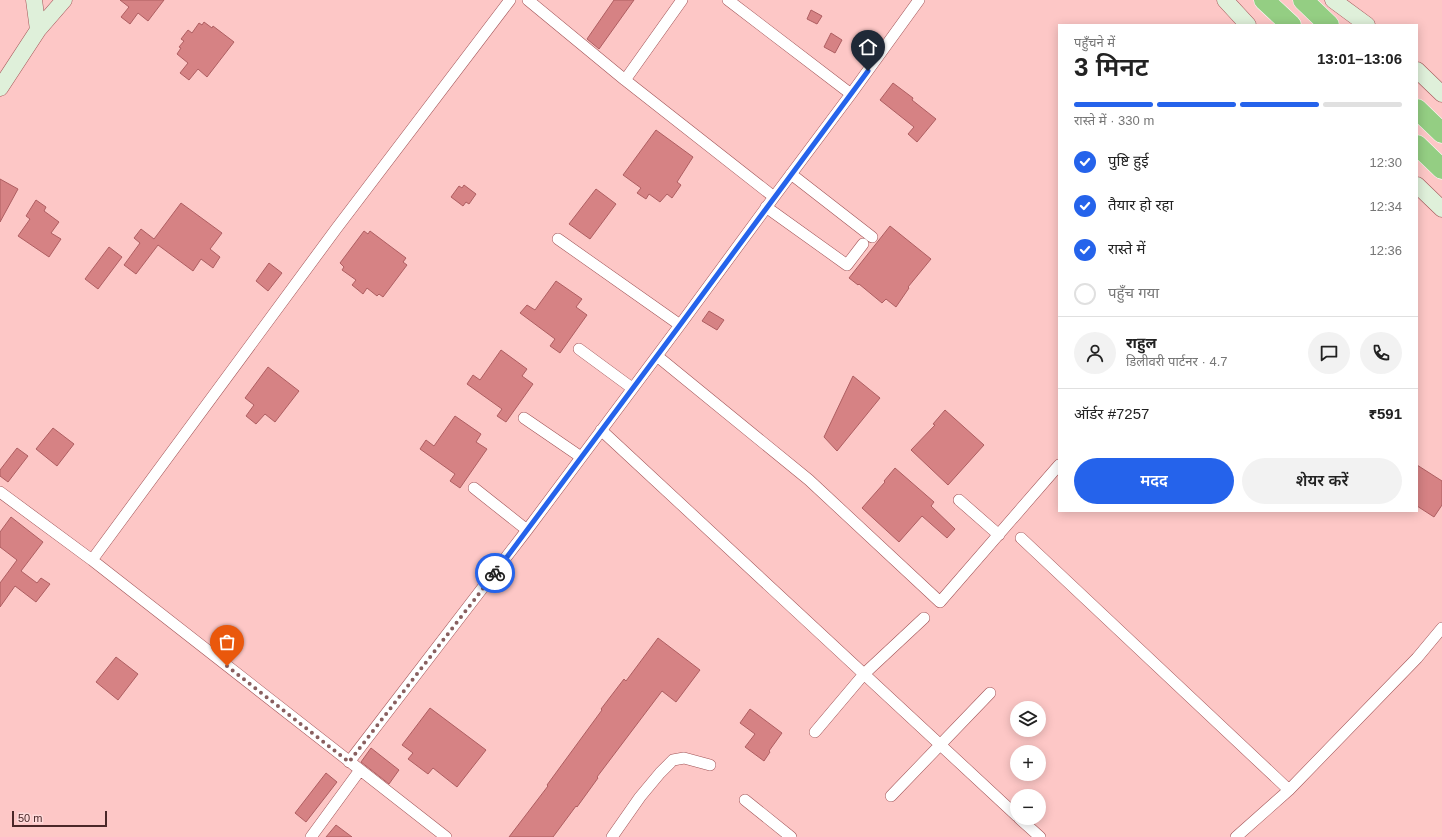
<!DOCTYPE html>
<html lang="hi">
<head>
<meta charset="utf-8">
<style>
	:root { --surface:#fff; --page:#f2f2f2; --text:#222; --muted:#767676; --line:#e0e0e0; --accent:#2563eb }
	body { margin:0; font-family:Helvetica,"Noto Sans Devanagari",sans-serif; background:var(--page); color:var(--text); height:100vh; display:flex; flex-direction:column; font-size:15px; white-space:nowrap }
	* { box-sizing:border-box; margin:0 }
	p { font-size:13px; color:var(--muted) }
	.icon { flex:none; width:22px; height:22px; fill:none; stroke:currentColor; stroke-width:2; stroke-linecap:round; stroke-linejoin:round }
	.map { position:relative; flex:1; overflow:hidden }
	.side { position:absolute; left:1058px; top:24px; width:360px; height:488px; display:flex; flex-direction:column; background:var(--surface); border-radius:0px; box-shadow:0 2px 10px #0003 }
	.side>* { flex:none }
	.tools { position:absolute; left:1010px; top:701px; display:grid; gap:8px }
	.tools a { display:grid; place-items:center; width:36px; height:36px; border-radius:50%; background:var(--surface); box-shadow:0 2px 10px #0003; font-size:20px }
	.scale { position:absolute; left:12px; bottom:10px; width:95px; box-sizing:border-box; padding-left:4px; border:2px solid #4a2728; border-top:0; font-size:11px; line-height:14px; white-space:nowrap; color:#4a2728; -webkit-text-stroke:3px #fed9d9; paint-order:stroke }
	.pin { position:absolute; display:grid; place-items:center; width:34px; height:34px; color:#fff; margin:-41px -17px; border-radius:50% 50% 50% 0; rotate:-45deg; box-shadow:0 0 4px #0007 }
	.pin .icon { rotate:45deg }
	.courier { position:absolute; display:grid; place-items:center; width:40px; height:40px; margin:-20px; border:3px solid #2563eb; border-radius:50%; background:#fff; color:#222; box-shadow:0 1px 5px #0007 }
	.head em { font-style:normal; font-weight:600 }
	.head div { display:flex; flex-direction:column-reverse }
	.head { display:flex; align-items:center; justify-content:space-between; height:68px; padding:0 16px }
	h1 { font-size:26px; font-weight:600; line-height:30px }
	.bar { display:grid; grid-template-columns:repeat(4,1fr); gap:6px 4px; align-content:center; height:48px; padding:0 16px }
	.bar i { height:5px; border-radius:3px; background:var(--line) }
	.bar .on { background:var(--accent) }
	.bar p { grid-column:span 4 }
	.line { display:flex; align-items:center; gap:10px; padding:0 16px; border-top:1px solid var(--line) }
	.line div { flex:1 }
	.round { display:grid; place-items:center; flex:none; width:42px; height:42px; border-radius:21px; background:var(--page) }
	ol { padding:0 16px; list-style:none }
	li { display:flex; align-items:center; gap:12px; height:44px }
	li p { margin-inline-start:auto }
	li .icon { padding:4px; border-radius:50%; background:var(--accent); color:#fff; stroke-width:4 }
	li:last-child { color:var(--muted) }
	li i { width:22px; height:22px; border:2px solid var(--line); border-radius:50% }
	.action { display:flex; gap:8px; margin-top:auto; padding:8px 16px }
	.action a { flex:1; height:46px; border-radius:24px; background:var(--accent); color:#fff; font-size:16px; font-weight:600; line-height:46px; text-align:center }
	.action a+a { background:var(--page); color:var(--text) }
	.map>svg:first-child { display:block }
	.building { fill:#d68284; stroke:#ae5e61 }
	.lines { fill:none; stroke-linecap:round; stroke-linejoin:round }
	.street-casing { stroke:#a15356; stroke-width:12 }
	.secondary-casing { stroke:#a15356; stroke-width:17 }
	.highway-casing { stroke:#fff; stroke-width:21 }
	.street { stroke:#fff; stroke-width:11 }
	.secondary { stroke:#dff0da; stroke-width:16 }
	.highway { stroke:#94ce83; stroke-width:20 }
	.done { stroke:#895f5f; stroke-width:4; stroke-dasharray:0 7.2 }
	.route { stroke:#2563eb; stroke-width:5 }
</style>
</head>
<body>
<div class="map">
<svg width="1442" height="837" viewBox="0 0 1442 837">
	<rect width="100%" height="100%" fill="#fdc7c6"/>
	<path class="building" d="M120,0H164L148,21L138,13L130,24L121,17L129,7Z
		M614,0H634L599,49L587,39Z
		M811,10L822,16L817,24L807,19Z
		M204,22L212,28L213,26L234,42L207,77L198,69L189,80L180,73L188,63L177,54L181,48L179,47L184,41L181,39L188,30L192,33L199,23L202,25Z
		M831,33L842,40L835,53L824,47Z
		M893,83L913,98L912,100L936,119L917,142L908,134L914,127L880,100Z
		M656,130L693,157L677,182L681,185L672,198L667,194L660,202L649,194L646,199L637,193L641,188L623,175Z
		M0,179L18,189L0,222Z
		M464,185L476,194L469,204L466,202L463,206L451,197L459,186L462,188Z
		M596,189L616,204L590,239L569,224Z
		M36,200L46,207L44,211L59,222L51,233L61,239L49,257L18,236L30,219L26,216Z
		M181,203L222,233L210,249L220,257L213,268L201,259L193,271L158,245L136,274L124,265L140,243L134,238L141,229L154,239Z
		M890,226L931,259L908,287L909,288L896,307L886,299L882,303L859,284L858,285L849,278Z
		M364,231L368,234L370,231L406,258L403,262L407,265L383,297L379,294L377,296L367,288L363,294L352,285L356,280L342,270L344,267L340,263Z
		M109,247L122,257L98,289L85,279Z
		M269,263L282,273L268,291L256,281Z
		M556,281L582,299L576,307L587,315L560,353L550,346L555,339L520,313L527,305L535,310Z
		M709,311L724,320L717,330L702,321Z
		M501,350L527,369L522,376L533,384L506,422L497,416L502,409L467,384L473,375L480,380Z
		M268,367L299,391L275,422L265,414L256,424L246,416L254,405L245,398Z
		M853,376L880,398L837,451L824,437Z
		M945,410L984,445L948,485L911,450L935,425L933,424Z
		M455,416L481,434L476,442L487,449L460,488L450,481L455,474L420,449L426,440L434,446Z
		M53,428L74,444L57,466L36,449Z
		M17,448L28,456L8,482L0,476V470Z
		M1417,465L1442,481V505L1434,517L1417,506Z
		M895,468L934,502L931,506L955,529L947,538L922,516L899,542L862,508L885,482L884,481Z
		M11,517L43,542L21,571L37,583L41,578L50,584L36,602L15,586L0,607V583L17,560L0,547V532Z
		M658,638L700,670L676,702L662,691L597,777L598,778L577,807L576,806L553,837H509L548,786L547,785L602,710L601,709L624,679L626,681Z
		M116,657L138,674L118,700L96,682Z
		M430,708L486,750L457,787L433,768L428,774L408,759L413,753L402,745Z
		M750,709L782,733L769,751L770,752L764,761L745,747L755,734L740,723Z
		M371,748L399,770L389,784L361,762Z
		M326,773L337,782L306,822L295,813Z
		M336,825L352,837H326Z"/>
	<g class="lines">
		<defs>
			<path id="street" d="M728,0L851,94
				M625,80L682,0
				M791,174L872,237
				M774,197L851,94L919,0
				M766,207L847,265L863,244
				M558,239L680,325
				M579,349L632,388
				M657,356L809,480L940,602L1059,465
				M524,418L581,457
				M601,430L1017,816
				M474,488L527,530
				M0,492L92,560L446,837
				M959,500L999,535
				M1021,538L1289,790
				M92,560L336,229L510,0
				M815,732L864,674L924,618
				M349,762L527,530L680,325L774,197L625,80L528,0
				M891,796L990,693
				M745,800L791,837
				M1019,818L1040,837
				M311,837L360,770
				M612,837L640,797L660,773L673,760L684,758L710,765
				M1236,837L1289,790L1417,658L1442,628"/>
			<path id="secondary" d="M34,0L38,30
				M1225,0L1248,25
				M1333,0L1367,25
				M1417,70L1442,94
				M0,88L38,30L64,0
				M1417,185L1442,209"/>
			<path id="highway" d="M1264,0L1291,25
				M1303,0L1329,25
				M1417,109L1442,133
				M1417,145L1442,169"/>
		</defs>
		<use href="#street" class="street-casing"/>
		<use href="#secondary" class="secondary-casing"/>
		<use href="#highway" class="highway-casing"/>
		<use href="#street" class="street"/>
		<use href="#secondary" class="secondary"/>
		<use href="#highway" class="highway"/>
	</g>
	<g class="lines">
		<path class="done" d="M227,666L349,762L495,573"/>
		<path class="route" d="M495,573L680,325L868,71"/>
	</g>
</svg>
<div class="tools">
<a><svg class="icon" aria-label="layers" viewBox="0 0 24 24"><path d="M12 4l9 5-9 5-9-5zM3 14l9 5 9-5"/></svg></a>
<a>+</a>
<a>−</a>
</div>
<div class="scale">50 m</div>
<div class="pin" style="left:227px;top:666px;background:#ea580c"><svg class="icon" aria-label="bag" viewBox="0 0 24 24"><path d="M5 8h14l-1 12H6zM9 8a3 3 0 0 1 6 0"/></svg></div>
<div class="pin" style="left:868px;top:71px;background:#1f2937"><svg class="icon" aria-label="home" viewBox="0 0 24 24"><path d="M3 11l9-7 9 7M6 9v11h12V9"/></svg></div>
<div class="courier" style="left:495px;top:573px"><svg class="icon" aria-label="bike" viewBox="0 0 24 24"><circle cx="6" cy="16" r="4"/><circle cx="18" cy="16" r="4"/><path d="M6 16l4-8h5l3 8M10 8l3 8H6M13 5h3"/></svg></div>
<section class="side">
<div class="head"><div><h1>3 मिनट</h1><p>पहुँचने में</p></div><em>13:01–13:06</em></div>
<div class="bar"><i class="on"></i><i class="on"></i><i class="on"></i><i></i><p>रास्ते में · 330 m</p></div>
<ol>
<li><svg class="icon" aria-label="check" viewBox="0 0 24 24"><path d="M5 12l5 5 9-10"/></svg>पुष्टि हुई<p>12:30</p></li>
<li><svg class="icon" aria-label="check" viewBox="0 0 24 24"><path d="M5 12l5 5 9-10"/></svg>तैयार हो रहा<p>12:34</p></li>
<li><svg class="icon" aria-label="check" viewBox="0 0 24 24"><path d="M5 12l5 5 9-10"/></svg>रास्ते में<p>12:36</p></li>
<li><i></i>पहुँच गया</li>
</ol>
<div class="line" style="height:72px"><a class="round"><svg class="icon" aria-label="person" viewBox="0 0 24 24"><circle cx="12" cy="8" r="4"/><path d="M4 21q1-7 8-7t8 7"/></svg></a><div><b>राहुल</b><p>डिलीवरी पार्टनर · 4.7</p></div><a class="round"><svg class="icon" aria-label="chat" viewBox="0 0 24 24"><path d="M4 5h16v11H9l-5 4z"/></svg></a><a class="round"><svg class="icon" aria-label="phone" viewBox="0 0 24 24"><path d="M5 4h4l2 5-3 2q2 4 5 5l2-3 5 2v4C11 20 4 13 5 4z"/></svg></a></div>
<div class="line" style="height:52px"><div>ऑर्डर #7257</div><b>₹591</b></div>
<div class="action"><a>मदद</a><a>शेयर करें</a></div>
</section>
</div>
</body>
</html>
